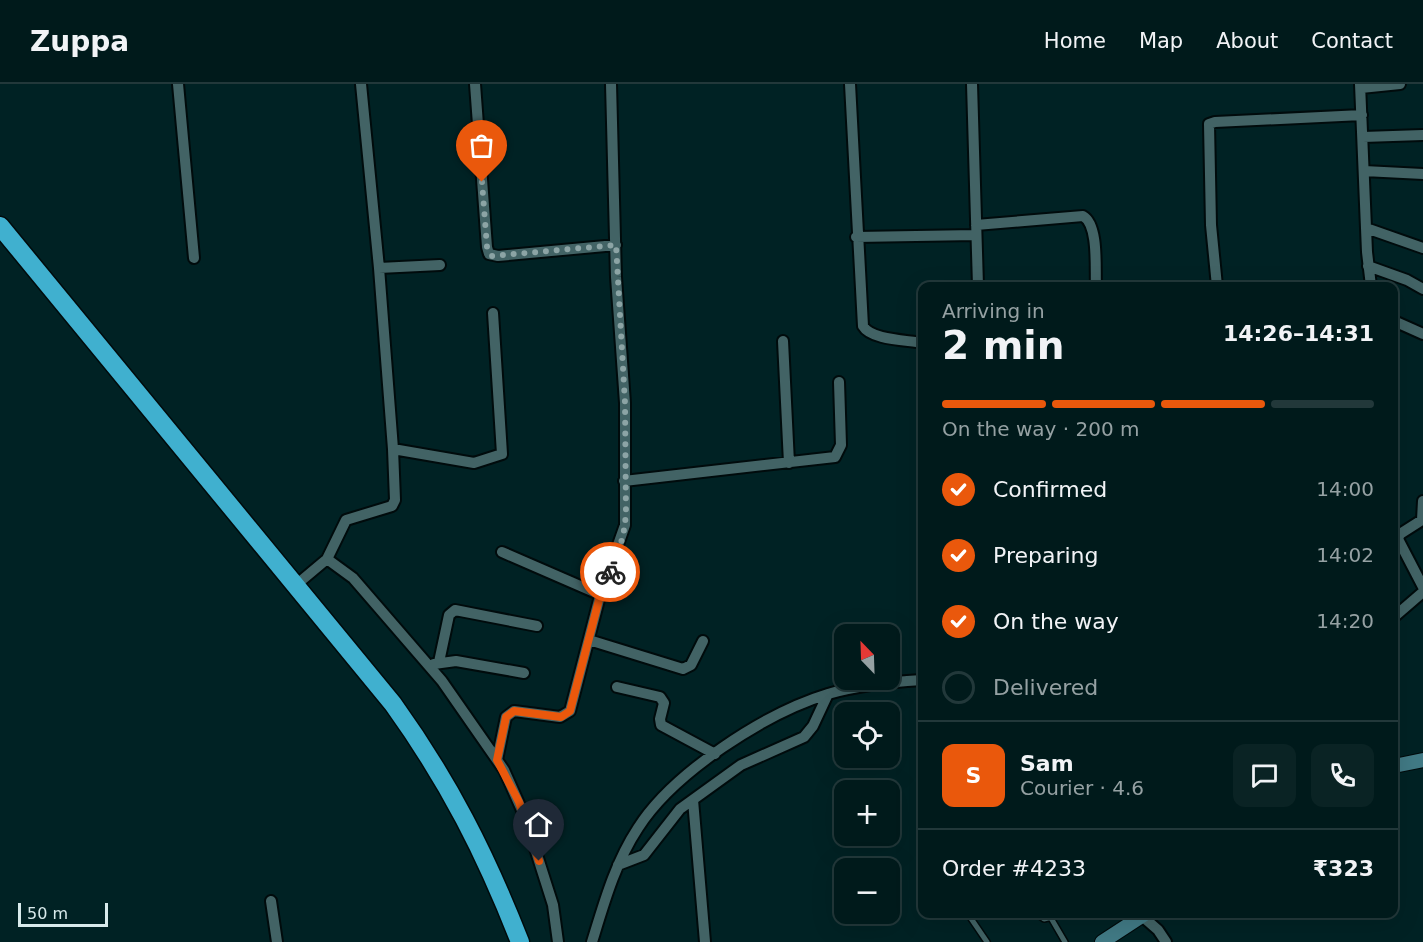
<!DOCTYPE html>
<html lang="en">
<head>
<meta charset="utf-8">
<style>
	:root { --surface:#001a1b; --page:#0a2324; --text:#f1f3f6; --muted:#95a1a3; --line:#22383a; --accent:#ea580c }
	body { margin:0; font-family:"DejaVu Sans",sans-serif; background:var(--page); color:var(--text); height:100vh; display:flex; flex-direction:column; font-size:22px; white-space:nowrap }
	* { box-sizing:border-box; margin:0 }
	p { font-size:20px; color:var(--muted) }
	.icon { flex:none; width:33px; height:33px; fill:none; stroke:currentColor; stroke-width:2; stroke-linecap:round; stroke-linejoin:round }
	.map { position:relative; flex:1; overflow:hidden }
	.drawer { position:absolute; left:918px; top:198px; width:480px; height:636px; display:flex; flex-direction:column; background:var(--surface); border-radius:12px; box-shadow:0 6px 24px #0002,0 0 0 2px var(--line) }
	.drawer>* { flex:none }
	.needle { width:39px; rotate:337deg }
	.controls { position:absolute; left:834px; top:540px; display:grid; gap:12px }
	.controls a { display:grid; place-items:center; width:66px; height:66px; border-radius:12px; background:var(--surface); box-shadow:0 6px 24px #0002,0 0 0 2px var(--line); font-size:30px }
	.scale { position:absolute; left:18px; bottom:15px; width:90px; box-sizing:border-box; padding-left:6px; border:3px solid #d8eaeb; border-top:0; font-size:16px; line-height:21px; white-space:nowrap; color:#d8eaeb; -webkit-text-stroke:4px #002224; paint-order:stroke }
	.pin { position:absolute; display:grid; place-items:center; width:51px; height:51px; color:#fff; margin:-62px -26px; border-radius:50% 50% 50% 0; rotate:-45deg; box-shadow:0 0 6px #0007 }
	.pin .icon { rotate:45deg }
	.courier { position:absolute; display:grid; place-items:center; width:60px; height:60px; margin:-30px; border:4px solid #ea580c; border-radius:50%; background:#fff; color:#222; box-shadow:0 2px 8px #0007 }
	.summary em { font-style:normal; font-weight:700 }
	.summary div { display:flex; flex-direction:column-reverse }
	.summary { display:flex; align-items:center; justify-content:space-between; height:102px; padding:0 24px }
	h1 { font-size:39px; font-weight:700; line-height:45px }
	.bar { display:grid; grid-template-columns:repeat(4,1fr); gap:9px 6px; align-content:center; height:72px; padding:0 24px }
	.bar i { height:8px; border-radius:4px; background:var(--line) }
	.bar .selected { background:var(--accent) }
	.bar p { grid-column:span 4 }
	.line { display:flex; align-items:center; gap:15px; padding:0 24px; border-top:2px solid var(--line) }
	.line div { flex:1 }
	.round { display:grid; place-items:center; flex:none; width:63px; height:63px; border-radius:12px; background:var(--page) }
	ol { padding:0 24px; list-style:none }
	li { display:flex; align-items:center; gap:18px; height:66px }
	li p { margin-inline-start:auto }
	li .icon { padding:6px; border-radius:50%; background:var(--accent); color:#fff; stroke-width:4 }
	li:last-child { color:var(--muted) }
	li i { width:33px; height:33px; border:3px solid var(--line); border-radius:50% }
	header { display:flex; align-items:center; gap:36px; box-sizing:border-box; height:84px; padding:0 30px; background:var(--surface); border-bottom:2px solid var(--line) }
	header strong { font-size:28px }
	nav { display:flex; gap:33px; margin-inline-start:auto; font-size:21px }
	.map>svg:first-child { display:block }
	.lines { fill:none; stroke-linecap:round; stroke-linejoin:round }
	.lane-casing { stroke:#000b0c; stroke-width:8 }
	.street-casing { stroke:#000b0c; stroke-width:14 }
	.secondary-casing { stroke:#000b0c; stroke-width:16 }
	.highway-casing { stroke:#000b0c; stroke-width:21 }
	.lane { stroke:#426365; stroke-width:5 }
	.street { stroke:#426365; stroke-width:10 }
	.secondary { stroke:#417a85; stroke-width:14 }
	.highway { stroke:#40b0cf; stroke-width:18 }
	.done { stroke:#8ca4a5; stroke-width:6; stroke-dasharray:0 10.8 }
	.route { stroke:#ea580c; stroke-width:8 }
</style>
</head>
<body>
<header>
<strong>Zuppa</strong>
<nav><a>Home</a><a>Map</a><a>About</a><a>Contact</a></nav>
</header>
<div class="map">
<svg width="1423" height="858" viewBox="0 0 1423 858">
	<rect width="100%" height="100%" fill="#002224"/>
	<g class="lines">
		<defs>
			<path id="lane" d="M968,830L987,858
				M1037,830L1044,835L1064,830
				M1051,834L1065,858"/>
			<path id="street" d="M178,0L194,174
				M361,0L379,184
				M475,0L487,163L489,170L498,172L616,161
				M850,0L863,242C871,256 907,256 922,259
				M972,0L978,202
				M1360,0L1367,168L1371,202
				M1361,4L1400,0
				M1363,53L1423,51
				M1364,87L1423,90
				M976,141L1083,132C1099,141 1095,185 1096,202
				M1366,144L1423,164
				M856,153L976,151
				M1368,182L1407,196L1423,205
				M1217,202L1211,141L1209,40L1215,38L1362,31
				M1394,237L1423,250
				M783,257L789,379
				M393,365L379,184L440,181
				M624,397L835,373L841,361L839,298
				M1423,417L1422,436L1400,450L1398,455L1423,503
				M502,468L601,511
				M327,475L353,494L442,597L504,686L525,733L553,821L558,858
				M296,501L327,475L346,436L392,422L395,416L393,365L474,379L502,370L493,229
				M1394,533L1423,508
				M589,556L683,585L691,581L703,557
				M439,578L449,531L455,526L537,542
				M434,580L456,577L524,589
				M617,603L660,613L664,619L660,635L661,641L715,670
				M497,676L506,633L514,627L560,633L570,627L600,512L625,441V319L616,193L611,0
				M693,716L705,858
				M618,781L644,771L680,725L741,681L804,653L813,642L828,610
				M271,817L277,858
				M1142,832L1158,846L1166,858
				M592,858C604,819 615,779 638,744C673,689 765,629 828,610C858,601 891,598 922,596"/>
			<path id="secondary" d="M1394,682L1423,676
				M1102,858L1145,830"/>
			<path id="highway" d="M0,142L393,620C449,698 485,769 520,858"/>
		</defs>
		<use href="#lane" class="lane-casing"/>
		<use href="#street" class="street-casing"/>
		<use href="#secondary" class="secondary-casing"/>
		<use href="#highway" class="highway-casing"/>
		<use href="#lane" class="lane"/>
		<use href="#street" class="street"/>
		<use href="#secondary" class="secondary"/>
		<use href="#highway" class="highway"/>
	</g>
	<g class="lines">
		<path class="done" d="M482,98L487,163L492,172L616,161L625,319L626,431L623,453L610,488"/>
		<path class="route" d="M539,777L519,718L497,676L506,633L514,627L561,633L570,627L600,512L610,488"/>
	</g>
</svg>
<div class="controls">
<a><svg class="needle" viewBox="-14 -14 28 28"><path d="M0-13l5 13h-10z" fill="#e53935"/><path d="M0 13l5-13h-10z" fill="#95a1a3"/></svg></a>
<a><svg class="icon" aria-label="locate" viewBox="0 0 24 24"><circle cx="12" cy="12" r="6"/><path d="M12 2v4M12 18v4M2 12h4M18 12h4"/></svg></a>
<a>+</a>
<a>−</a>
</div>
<div class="scale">50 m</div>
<div class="pin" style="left:482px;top:98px;background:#ea580c"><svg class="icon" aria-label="bag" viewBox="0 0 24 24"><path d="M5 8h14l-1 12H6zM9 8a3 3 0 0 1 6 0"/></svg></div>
<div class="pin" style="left:539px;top:777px;background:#1f2937"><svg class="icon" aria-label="home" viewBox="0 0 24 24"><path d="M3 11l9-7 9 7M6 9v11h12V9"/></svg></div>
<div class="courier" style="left:610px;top:488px"><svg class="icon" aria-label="bike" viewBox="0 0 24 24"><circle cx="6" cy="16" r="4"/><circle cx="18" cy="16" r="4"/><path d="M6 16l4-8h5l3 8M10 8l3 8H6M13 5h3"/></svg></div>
<section class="drawer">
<div class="summary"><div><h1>2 min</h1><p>Arriving in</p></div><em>14:26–14:31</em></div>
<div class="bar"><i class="selected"></i><i class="selected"></i><i class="selected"></i><i></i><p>On the way · 200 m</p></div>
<ol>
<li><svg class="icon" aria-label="check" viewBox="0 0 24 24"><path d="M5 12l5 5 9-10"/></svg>Confirmed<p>14:00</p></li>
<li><svg class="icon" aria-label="check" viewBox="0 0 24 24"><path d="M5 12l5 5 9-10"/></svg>Preparing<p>14:02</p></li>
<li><svg class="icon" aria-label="check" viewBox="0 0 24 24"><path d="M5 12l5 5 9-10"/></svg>On the way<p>14:20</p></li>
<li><i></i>Delivered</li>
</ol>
<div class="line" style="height:108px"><b class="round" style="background:var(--accent);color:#fff">S</b><div><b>Sam</b><p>Courier · 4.6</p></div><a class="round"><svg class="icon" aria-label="chat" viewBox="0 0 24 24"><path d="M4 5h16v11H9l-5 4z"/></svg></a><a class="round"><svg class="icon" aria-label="phone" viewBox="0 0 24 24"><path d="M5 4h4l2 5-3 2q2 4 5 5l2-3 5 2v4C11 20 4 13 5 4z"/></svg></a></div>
<div class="line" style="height:78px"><div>Order #4233</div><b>₹323</b></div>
</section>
</div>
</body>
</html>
